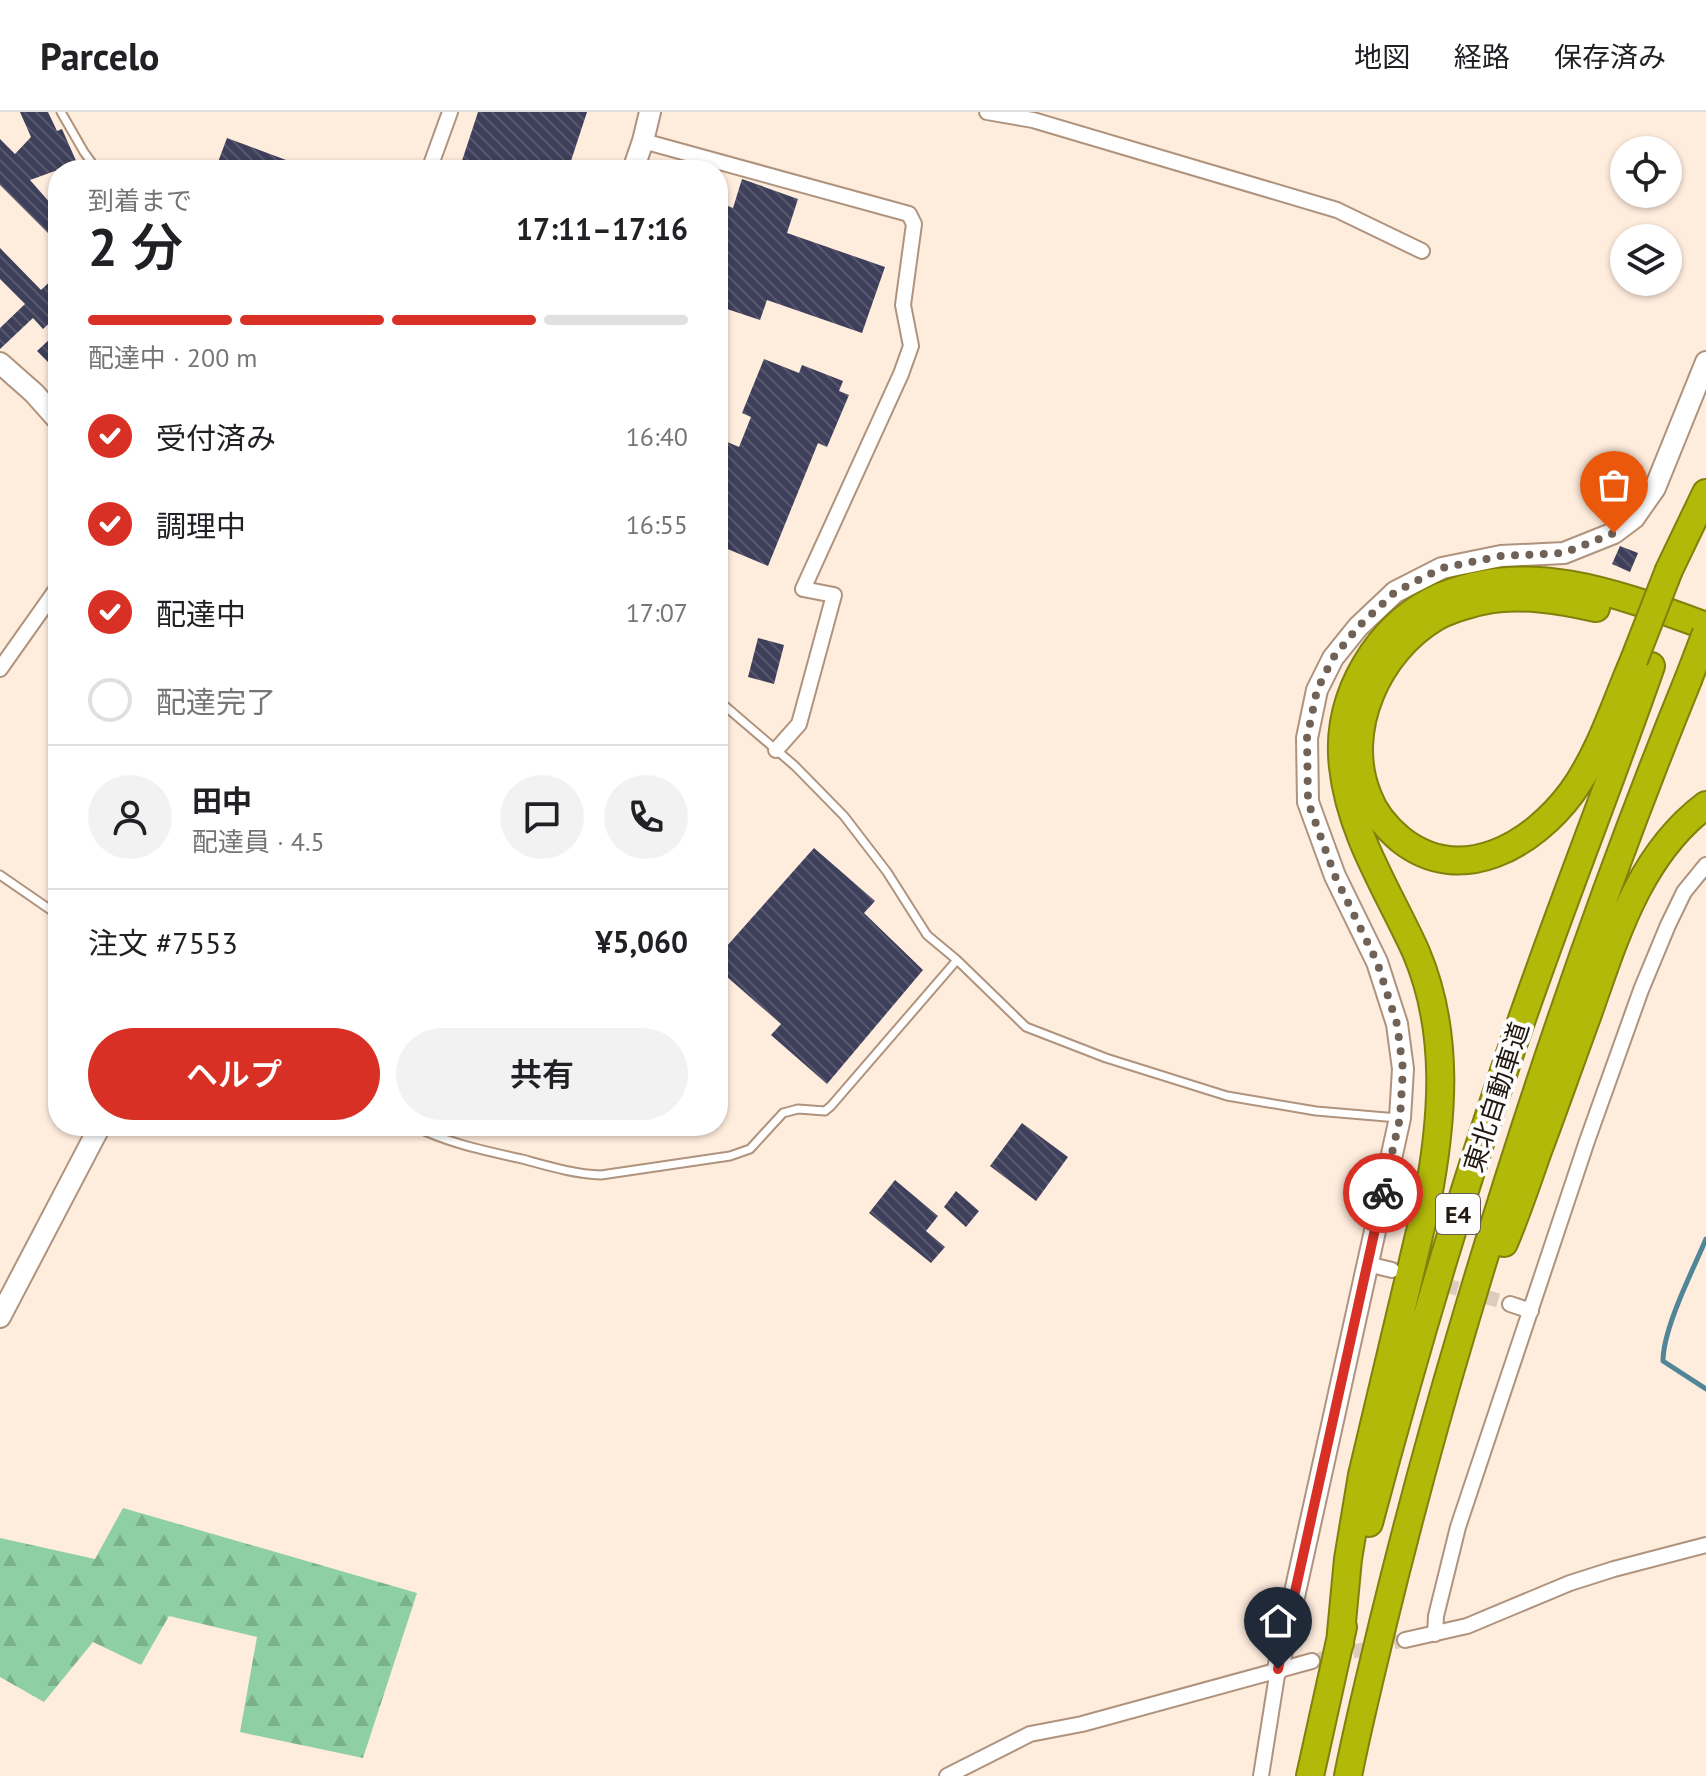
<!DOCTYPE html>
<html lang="ja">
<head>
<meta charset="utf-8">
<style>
	:root { --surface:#fff; --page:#f2f2f2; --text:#202124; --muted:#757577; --line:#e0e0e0; --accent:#d93025 }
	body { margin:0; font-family:"PT Sans","Noto Sans JP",sans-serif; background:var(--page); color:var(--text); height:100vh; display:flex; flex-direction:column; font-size:30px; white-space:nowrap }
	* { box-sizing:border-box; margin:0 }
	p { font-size:26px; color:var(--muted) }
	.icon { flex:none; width:44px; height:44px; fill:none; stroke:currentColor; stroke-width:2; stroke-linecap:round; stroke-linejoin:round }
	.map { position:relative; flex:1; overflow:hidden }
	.side { position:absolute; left:48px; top:48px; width:680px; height:976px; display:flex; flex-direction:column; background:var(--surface); border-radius:32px; box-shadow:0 2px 6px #0004 }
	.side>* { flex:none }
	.controls { position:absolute; left:1610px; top:24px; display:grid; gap:16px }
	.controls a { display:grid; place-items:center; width:72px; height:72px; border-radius:50%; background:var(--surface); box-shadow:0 2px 6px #0004; font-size:40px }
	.pin { position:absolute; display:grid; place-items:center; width:68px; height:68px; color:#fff; margin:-82px -34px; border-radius:50% 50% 50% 0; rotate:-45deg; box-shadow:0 0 8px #0007 }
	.pin .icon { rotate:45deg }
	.courier { position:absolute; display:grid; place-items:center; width:80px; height:80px; margin:-40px; border:6px solid #d93025; border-radius:50%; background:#fff; color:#222; box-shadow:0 2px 10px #0007 }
	.overview em { font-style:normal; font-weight:600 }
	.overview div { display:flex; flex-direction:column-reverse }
	.overview { display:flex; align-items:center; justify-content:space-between; height:136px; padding:0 40px }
	h1 { font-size:52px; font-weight:600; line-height:60px }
	.bar { display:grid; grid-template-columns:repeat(4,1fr); gap:12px 8px; align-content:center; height:96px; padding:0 40px }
	.bar i { height:10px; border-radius:6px; background:var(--line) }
	.bar .selected { background:var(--accent) }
	.bar p { grid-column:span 4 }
	.line { display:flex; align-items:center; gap:20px; padding:0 40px; border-top:2px solid var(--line) }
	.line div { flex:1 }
	.round { display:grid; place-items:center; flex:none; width:84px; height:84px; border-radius:42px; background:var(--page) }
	ol { padding:0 40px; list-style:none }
	li { display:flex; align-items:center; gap:24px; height:88px }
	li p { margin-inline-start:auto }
	li .icon { padding:8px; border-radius:50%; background:var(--accent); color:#fff; stroke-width:4 }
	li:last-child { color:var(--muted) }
	li i { width:44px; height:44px; border:4px solid var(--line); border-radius:50% }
	.button { display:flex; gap:16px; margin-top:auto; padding:16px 40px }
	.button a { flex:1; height:92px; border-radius:48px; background:var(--accent); color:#fff; font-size:32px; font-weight:600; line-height:92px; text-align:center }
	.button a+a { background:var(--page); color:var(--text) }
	header { display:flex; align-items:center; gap:48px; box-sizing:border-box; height:112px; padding:0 40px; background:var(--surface); border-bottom:2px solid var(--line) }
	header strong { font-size:38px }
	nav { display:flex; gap:44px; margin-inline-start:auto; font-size:28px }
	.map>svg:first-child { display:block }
	.forest { fill:url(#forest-firs) }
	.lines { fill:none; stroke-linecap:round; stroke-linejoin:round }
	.stream { stroke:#508698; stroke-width:5 }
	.building { fill:url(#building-back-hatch) }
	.street-tunnel { stroke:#ddccbe; stroke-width:14; stroke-dasharray:14 7; stroke-linecap:butt }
	.lane-casing { stroke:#b0937d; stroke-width:11 }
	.street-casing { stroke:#b0937d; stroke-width:18 }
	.secondary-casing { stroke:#b0937d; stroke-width:24 }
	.highway-casing { stroke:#80810b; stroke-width:30 }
	.lane { stroke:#fff; stroke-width:7 }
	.street { stroke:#fff; stroke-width:14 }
	.secondary { stroke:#fff; stroke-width:20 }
	.highway { stroke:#b2b909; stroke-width:26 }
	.highway-bridge-casing { stroke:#80810b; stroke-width:30; stroke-linecap:butt }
	.highway-bridge { stroke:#b2b909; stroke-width:26 }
	.done { stroke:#706257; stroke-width:8; stroke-dasharray:0 14.4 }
	.route { stroke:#d93025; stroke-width:10 }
	.labels { text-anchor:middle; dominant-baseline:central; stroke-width:8; stroke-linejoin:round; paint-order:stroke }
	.shield { fill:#fdfdfd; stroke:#645d56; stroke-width:2 }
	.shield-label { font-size:24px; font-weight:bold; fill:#23180f }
	.street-label { font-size:26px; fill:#23180f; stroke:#fdfdfd }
</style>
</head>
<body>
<header>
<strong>Parcelo</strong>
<nav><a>地図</a><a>経路</a><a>保存済み</a></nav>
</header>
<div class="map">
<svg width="1706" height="1664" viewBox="0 0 1706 1664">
	<defs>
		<pattern id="forest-firs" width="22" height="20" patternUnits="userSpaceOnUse" patternTransform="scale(2)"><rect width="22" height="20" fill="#8ecfa3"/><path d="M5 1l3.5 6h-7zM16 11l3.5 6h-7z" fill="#7ab18b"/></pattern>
		<pattern id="building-back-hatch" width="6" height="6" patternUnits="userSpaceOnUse" patternTransform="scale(2)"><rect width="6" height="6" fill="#3e3f5a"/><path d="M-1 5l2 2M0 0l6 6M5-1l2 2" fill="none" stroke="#57586d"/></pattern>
	</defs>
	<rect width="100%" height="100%" fill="#feecdd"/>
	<path class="forest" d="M123,1396L417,1481L363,1646L240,1620L257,1525L169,1504L141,1553L93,1530L44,1590L0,1565V1426L95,1447Z"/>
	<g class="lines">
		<path class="stream" d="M1706,1127C1693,1158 1663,1216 1663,1249L1706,1277"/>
	</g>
	<path class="building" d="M20,0H48L57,19L62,17L77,51L30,68L58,100V131L0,73V27L15,42L31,25Z
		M478,0H587L568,58H459Z
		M227,26L310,57L309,58H215Z
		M742,67L798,87L787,121L885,155L862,221L767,188L760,208L718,194V90L733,96Z
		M0,136L41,178L58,162V203L43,217L33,206L0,237V216L25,192L0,167Z
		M51,226L58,233V260L37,239Z
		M764,247L799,261L802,253L843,269L839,279L849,283L827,335L818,331L768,454L718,433V326L739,335L751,305L742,301Z
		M1620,434L1638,441L1630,460L1612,452Z
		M758,526L784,533L774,572L748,565Z
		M814,736L875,789L864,801L923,858L827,972L771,923L781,912L718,857V844Z
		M1022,1011L1068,1045L1036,1089L990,1054Z
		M895,1068L938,1104L926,1119L945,1135L931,1151L869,1101Z
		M956,1079L979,1099L966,1115L944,1095Z"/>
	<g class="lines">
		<path class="street-tunnel" d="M1404,1161L1510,1192
			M1312,1549L1405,1528"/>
		<defs>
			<path id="lane" d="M61,0L84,40L97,58
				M718,588L795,654L844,704L887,760L927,823L957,848L1026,915L1106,946L1227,984L1316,999L1398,1006
				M0,763L58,803
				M414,1014C447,1031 486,1039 522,1047C548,1054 574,1062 601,1063L730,1044L750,1037L783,1001L798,997L825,999L831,994L957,848"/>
			<path id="street" d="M987,0L1033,8L1337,98L1422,139
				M643,29L909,102L914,112L903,193L911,234L901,262L803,477L834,483L799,612L776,638
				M429,58L450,0
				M0,557L58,475
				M1367,1152L1392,1158
				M1510,1192L1531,1199
				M1435,1522L1436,1504L1458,1415L1587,1029L1641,878L1668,813L1684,780L1706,753
				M1405,1528L1467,1514L1570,1471L1614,1457L1706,1433
				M947,1664L1030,1622L1082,1612L1312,1549
				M1261,1664L1278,1557"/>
			<path id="secondary" d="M633,58L643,29L650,0
				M0,251L34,281L58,308
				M0,1205L100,1014
				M1278,1557L1400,1006L1403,957L1397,912L1377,850L1335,764L1308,690L1307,626L1317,578L1333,546L1358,515L1395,480L1442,456L1501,444L1564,441L1614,421L1634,406L1655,376L1706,250"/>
			<path id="highway" d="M1669,458L1706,381
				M1596,496C1560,488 1519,481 1482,489C1466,493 1450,497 1436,505C1378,539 1341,619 1368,684C1374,701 1386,715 1400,727C1461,776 1533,733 1572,680C1600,641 1615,592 1634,548
				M1504,1131C1517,1101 1527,1070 1538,1039C1555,994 1571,948 1588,902C1615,826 1639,743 1706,693
				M1369,1411C1412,1249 1459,1088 1514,930C1557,804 1607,680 1651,554
				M1340,1531L1348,1447L1362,1363L1427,1090C1443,1007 1450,920 1416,840C1389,780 1350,722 1343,655C1338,613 1350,575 1373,541C1391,515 1414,496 1442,484C1531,447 1621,483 1706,514
				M1310,1664L1343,1515
				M1348,1664C1358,1613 1371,1562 1383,1511C1407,1413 1433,1316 1462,1219C1527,999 1601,781 1688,568"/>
		</defs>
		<use href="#lane" class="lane-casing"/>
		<use href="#street" class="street-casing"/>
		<use href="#secondary" class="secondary-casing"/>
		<use href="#highway" class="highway-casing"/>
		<use href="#lane" class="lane"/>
		<use href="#street" class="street"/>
		<use href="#secondary" class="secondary"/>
		<use href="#highway" class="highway"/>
		<defs>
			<path id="highway-bridge" d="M1634,548L1669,458
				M1688,568L1706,521"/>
		</defs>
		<use href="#highway-bridge" class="highway-bridge-casing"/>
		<use href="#highway-bridge" class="highway-bridge"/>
	</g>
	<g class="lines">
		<path class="done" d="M1383,1081L1400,1006L1403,957L1397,912L1377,850L1335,764L1308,690L1307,626L1317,578L1333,546L1345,531L1358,515L1395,480L1442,456L1501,444L1564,441L1614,421"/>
		<path class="route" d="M1278,1557L1383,1081"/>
	</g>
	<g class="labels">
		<rect class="shield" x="1436" y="1082" width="44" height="40" rx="6"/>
		<g class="shield-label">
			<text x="1458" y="1102">E4</text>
		</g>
		<g class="street-label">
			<text transform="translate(1496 985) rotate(-72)">東北自動車道</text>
		</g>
	</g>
</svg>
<div class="controls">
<a><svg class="icon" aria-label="locate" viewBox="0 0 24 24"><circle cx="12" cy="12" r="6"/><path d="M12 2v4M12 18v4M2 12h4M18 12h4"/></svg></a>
<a><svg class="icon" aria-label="layers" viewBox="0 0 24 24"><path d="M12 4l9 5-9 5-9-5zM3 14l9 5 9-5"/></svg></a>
</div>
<div class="pin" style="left:1614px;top:421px;background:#ea580c"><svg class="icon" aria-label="bag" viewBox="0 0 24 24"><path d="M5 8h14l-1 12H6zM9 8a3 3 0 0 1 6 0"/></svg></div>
<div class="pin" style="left:1278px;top:1557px;background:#1f2937"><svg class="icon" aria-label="home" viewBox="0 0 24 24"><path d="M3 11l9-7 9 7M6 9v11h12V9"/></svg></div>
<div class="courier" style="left:1383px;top:1081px"><svg class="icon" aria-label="bike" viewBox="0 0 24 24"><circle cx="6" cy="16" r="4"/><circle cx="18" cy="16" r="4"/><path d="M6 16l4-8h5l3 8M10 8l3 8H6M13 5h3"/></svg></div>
<section class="side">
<div class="overview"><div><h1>2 分</h1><p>到着まで</p></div><em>17:11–17:16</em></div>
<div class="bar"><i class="selected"></i><i class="selected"></i><i class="selected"></i><i></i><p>配達中 · 200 m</p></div>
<ol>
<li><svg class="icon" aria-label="check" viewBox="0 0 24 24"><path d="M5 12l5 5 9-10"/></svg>受付済み<p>16:40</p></li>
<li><svg class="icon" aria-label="check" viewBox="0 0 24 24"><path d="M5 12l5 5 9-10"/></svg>調理中<p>16:55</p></li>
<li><svg class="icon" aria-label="check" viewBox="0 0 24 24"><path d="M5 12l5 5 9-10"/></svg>配達中<p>17:07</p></li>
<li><i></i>配達完了</li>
</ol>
<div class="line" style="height:144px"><a class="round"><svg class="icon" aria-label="person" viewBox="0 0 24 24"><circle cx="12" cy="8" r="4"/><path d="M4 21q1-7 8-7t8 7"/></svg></a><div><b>田中</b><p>配達員 · 4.5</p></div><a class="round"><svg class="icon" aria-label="chat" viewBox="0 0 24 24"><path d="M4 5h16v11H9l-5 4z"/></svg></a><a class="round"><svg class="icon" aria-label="phone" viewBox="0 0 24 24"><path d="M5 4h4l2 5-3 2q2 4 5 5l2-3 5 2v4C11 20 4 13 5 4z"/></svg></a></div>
<div class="line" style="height:104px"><div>注文 #7553</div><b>¥5,060</b></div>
<div class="button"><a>ヘルプ</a><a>共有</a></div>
</section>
</div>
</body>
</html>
